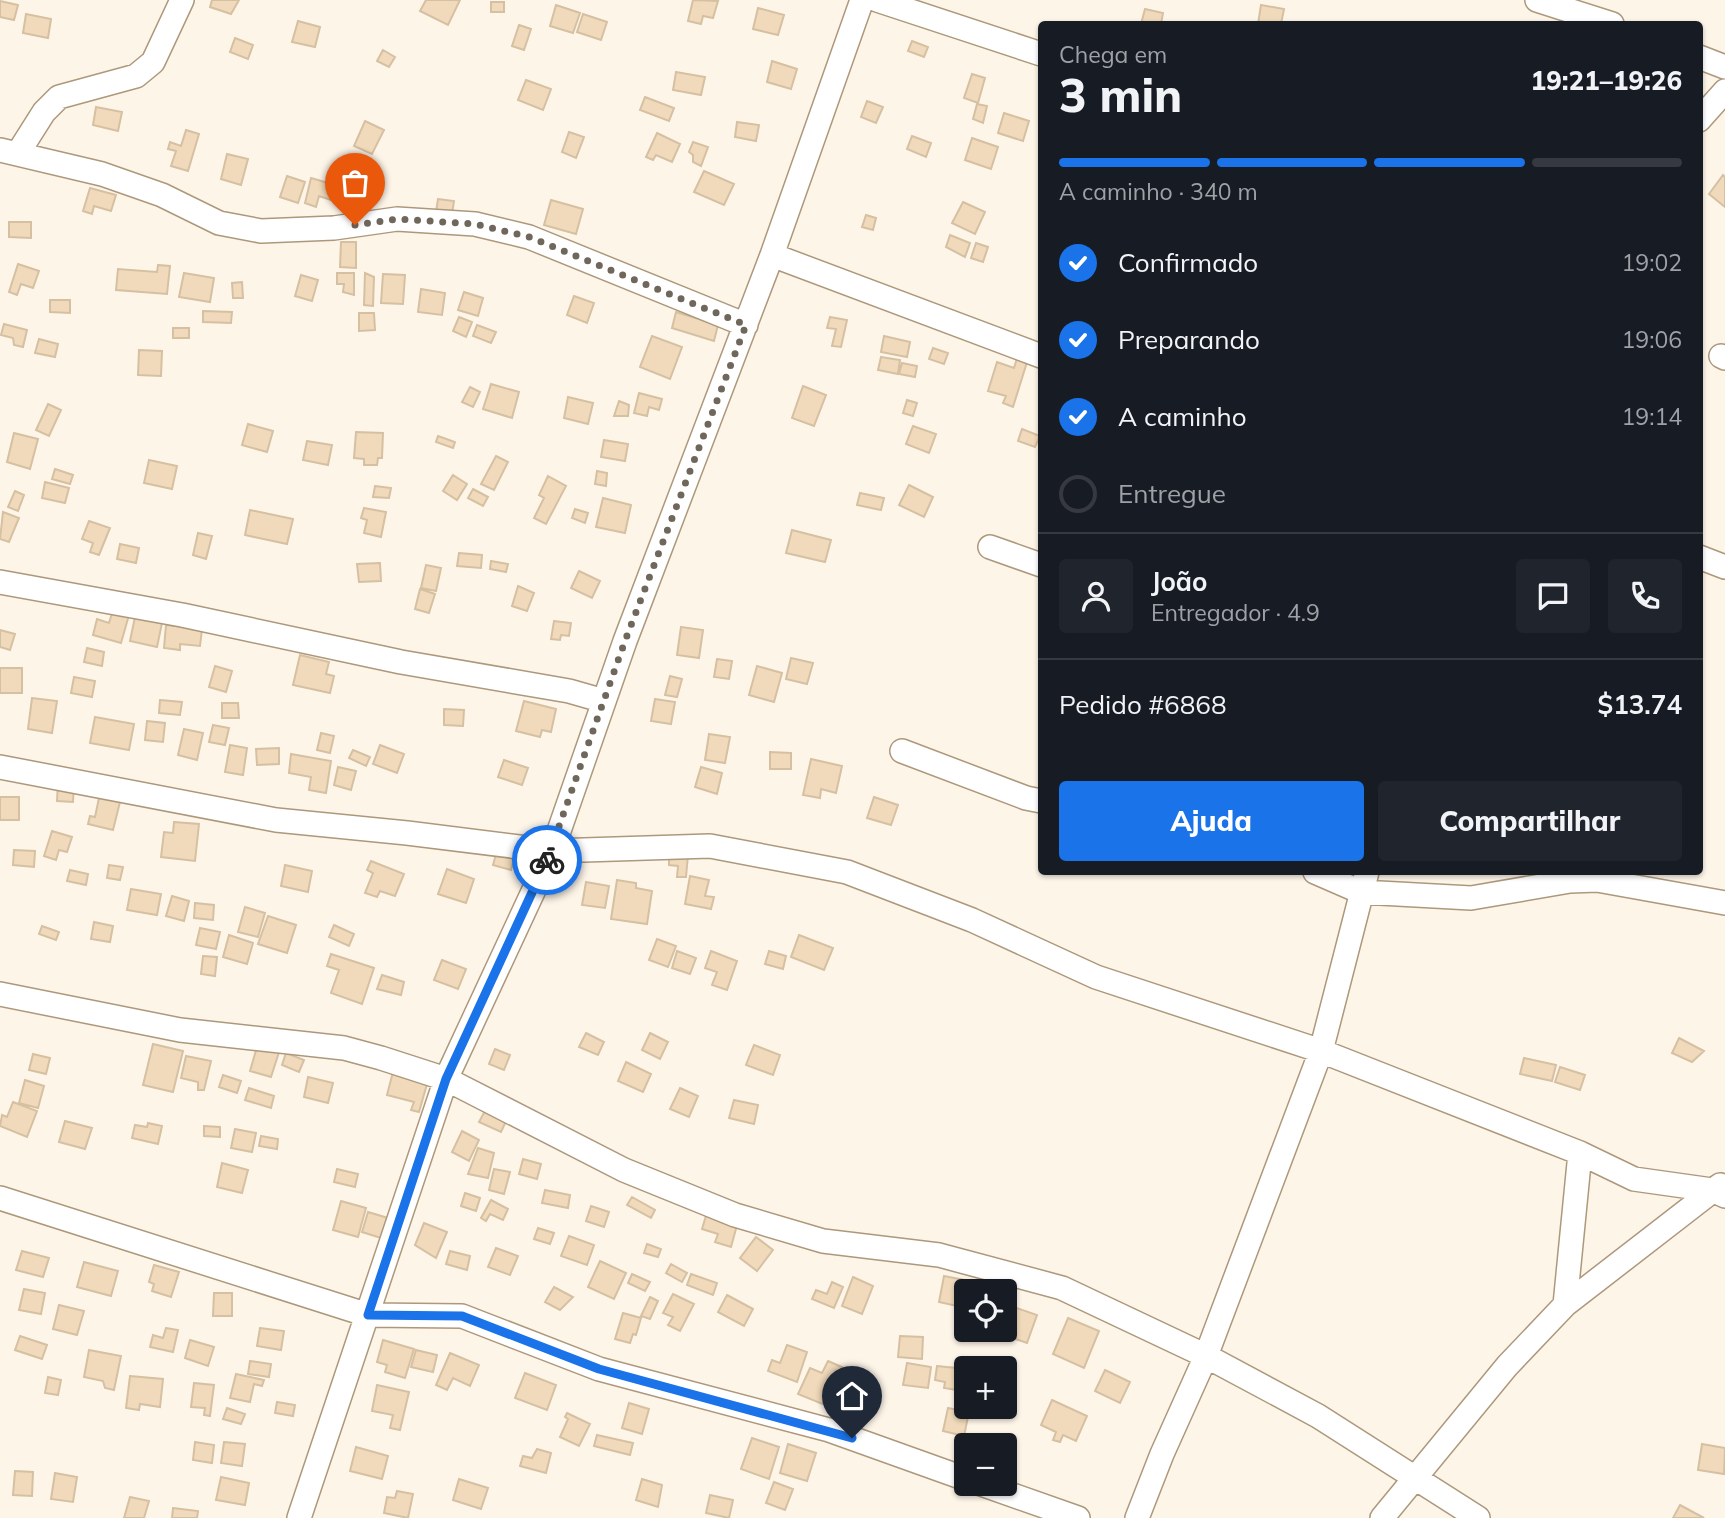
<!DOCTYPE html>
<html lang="pt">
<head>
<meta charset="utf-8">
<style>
	:root { --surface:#171b24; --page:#20242c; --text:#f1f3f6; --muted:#9ea1a6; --line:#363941; --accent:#1a73e8 }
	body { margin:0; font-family:Mulish,sans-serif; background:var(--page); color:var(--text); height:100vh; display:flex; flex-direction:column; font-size:26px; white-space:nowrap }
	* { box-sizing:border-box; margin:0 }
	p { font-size:23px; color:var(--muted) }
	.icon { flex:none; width:38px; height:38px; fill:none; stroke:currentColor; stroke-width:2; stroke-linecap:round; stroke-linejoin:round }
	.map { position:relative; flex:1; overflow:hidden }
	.drawer { position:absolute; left:1038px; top:21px; width:665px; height:854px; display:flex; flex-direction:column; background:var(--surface); border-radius:7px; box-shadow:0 2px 5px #0004 }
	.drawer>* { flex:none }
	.buttons { position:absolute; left:954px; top:1279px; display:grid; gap:14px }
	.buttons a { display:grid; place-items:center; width:63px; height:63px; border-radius:7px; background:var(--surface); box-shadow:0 2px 5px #0004; font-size:35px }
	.pin { position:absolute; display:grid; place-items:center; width:60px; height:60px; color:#fff; margin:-72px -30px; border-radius:50% 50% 50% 0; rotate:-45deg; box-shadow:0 0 7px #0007 }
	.pin .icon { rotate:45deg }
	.courier { position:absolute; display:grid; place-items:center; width:70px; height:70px; margin:-35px; border:5px solid #1a73e8; border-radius:50%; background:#fff; color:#222; box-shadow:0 2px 9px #0007 }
	.overview em { font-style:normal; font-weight:800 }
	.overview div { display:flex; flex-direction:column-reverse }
	.overview { display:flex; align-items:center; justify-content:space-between; height:119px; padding:0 21px }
	h1 { font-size:46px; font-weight:800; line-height:52px }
	.bar { display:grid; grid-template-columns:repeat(4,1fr); gap:10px 7px; align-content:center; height:84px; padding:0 21px }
	.bar i { height:9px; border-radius:5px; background:var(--line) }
	.bar .current { background:var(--accent) }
	.bar p { grid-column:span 4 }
	.line { display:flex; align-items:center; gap:18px; padding:0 21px; border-top:2px solid var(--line) }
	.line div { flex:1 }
	.round { display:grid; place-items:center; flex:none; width:74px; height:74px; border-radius:7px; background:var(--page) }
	ol { padding:0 21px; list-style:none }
	li { display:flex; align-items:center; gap:21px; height:77px }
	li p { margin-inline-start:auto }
	li .icon { padding:7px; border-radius:50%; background:var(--accent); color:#fff; stroke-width:4 }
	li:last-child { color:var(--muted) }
	li i { width:38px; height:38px; border:4px solid var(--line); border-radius:50% }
	.action { display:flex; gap:14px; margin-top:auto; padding:14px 21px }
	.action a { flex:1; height:80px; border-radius:7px; background:var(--accent); color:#fff; font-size:28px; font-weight:800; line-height:80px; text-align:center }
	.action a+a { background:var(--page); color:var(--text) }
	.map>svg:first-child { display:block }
	.building { fill:#f0dabb; stroke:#d6c0a2; stroke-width:2 }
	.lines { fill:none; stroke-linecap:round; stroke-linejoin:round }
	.street-casing { stroke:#ad987b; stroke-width:26 }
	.street { stroke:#fff; stroke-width:23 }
	.done { stroke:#70675c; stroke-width:7; stroke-dasharray:0 12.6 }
	.route { stroke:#1a73e8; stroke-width:9 }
</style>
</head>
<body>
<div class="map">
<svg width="1725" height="1518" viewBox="0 0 1725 1518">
	<rect width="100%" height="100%" fill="#fef5e9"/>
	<path class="building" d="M212,0H239L231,14L210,7Z
		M426,0H460L448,25L420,11Z
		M693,0L718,1L713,18L703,16L701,24L688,21Z
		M0,1L18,5L14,20L0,17Z
		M491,2H504V12H491Z
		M556,5L580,13L573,33L550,26Z
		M1261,5L1284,9L1281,24H1258Z
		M758,8L784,15L778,35L753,29Z
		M1145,9L1163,13L1161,24H1141Z
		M26,14L51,19L48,38L23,33Z
		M583,14L607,22L601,40L577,32Z
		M298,21L320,27L315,47L292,42Z
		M519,25L531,29L524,50L512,46Z
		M235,38L253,45L248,59L230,52Z
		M912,41L928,47L924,57L908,51Z
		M383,50L395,57L389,67L377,61Z
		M772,61L797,69L791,89L767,82Z
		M676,72L705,77L701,95L673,90Z
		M972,74L985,78L978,103L964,98Z
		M526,80L551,89L543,110L518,100Z
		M645,97L674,108L669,121L640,110Z
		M867,101L883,107L876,123L861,117Z
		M977,104L987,106L983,123L973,119Z
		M96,107L122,112L118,131L93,125Z
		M1004,113L1029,121L1023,141L998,133Z
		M365,121L384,130L372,154L354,146Z
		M737,122L759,125L756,141L735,137Z
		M186,130L199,134L188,171L171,166L176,151L168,149L170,142L181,146Z
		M569,132L584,137L576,158L562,152Z
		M657,133L680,144L672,162L656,155L653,160L646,157Z
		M912,136L931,143L926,157L907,149Z
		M972,138L998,147L991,169L965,160Z
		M693,142L708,147L701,166L693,162V155L689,152Z
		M227,154L248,159L241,185L221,179Z
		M704,171L734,184L724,205L694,192Z
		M1723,175L1725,177V207L1709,194Z
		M287,176L305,182L298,203L280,197Z
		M311,178L335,185L331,200L319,196L316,207L305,203Z
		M90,188L116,195L111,211L94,206L92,214L83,211Z
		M438,199L454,201L452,214L436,212Z
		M551,200L583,209L576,234L544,225Z
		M963,202L985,212L975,234L952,223Z
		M866,215L876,218L873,230L862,227Z
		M9,222H31V238L9,237Z
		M950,235L970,243L965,257L946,247Z
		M341,242H356V268L340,267Z
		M976,243L988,247L983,262L971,258Z
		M18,264L39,271L33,288L21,284L17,295L9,292Z
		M158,265L170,266L167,294L116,290L118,269L157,272Z
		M184,273L214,278L210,302L179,297Z
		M337,273H354V295L343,292L344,284H337Z
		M365,273L374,277L373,306L364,305Z
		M383,274L405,275L403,304L381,303Z
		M301,275L318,280L312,301L295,296Z
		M242,282L243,298H233L232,283Z
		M421,289L445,293L442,315L418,312Z
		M464,292L483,298L478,316L458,310Z
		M574,296L594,303L587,323L567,315Z
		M50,300H70V313L50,312Z
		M203,311L232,312L231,323L203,322Z
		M676,312L718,325L714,341L672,328Z
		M359,313H374L375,330L359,331Z
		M459,317L472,322L466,337L453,331Z
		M830,317L847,320L841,347L832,346L836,329L827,328Z
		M4,324L27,330L23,347L14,345L13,338L1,335Z
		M477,325L496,332L491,343L473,336Z
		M173,328H189V338H173Z
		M652,336L682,347L670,379L640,367Z
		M884,336L910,342L907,357L881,352Z
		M39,339L58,344L55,357L35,353Z
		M933,348L948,353L944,364L929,359Z
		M139,350L162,351L161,376L138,375Z
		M881,357L900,360L898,374L878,370Z
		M1017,358L1027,362L1013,407L1003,403L1006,396L988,391L997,362L1014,368Z
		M902,363L917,366L915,377L899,374Z
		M491,384L519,392L512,418L483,409Z
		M803,386L826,395L814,426L792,418Z
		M470,387L480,392L473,407L462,402Z
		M639,393L662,399L659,410L649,407L647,416L634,413Z
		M568,397L593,403L588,424L564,418Z
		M907,400L917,403L913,416L903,413Z
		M619,401L629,405L628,416H614Z
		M48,404L61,410L49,436L36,430Z
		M248,424L273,431L267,452L242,445Z
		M913,426L936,434L929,453L906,444Z
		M1022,429L1040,436L1035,447L1018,441Z
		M356,432L383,433L382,458H378L377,465H364V459L354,458Z
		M14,433L38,439L30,469L7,462Z
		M438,436L455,442L453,448L436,442Z
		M604,440L628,444L625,461L601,457Z
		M307,441L332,445L328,465L303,460Z
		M496,456L508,462L494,490L481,484Z
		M149,460L177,466L172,489L144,483Z
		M55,469L73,475L70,484L52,479Z
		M597,471L607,473L606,486L595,484Z
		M453,475L467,484L457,500L443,491Z
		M548,476L566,486L546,524L534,518L544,498L539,495Z
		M45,482L69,488L65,503L42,498Z
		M909,485L933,497L924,517L899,505Z
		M375,486L391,488L389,498L373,497Z
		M473,489L488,497L483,506L468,498Z
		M15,491L24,495L18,511L8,507Z
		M860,493L884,498L881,510L857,505Z
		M603,498L631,505L625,533L596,527Z
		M364,508L386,512L381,537L364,533L367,520L361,518Z
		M575,509L588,513L585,523L572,518Z
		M250,510L293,519L287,544L245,535Z
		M3,512L19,518L9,542L0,539Z
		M89,521L110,528L99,555L90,552L93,543L82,539Z
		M792,530L831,540L825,562L786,553Z
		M198,533L212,536L206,559L193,555Z
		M120,544L139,548L136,563L117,559Z
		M459,553L482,555L481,568L457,566Z
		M491,561L508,564L506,572L490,569Z
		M380,563L381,581L359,582L357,564Z
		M426,565L441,568L436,591L421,588Z
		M579,571L600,581L592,598L571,588Z
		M518,586L534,593L527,611L512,606Z
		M420,589L435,594L429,613L415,609Z
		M113,610L129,615L121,643L93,635L97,619L109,623Z
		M135,617L162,623L157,647L130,641Z
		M554,621L571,623L569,636L561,635L560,640L551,639Z
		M166,625L202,629L200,646L180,644V650L164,648Z
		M681,627L703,630L699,658L677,655Z
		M0,630L15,634L10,650L0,647Z
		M87,648L104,652L102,666L84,662Z
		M300,655L329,662L326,674L334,676L330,693L293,685Z
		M791,658L813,663L807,684L786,679Z
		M717,659L732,661L729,679L714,677Z
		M215,666L232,671L226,692L209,687Z
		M757,666L782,673L774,702L749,695Z
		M0,668H22V693H0Z
		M670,676L682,679L677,697L665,695Z
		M74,677L95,681L92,697L71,693Z
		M32,698L57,701L52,733L28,729Z
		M655,699L675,702L671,724L651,721Z
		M160,700L182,702L180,715L159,713Z
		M524,701L556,709L551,732L542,730L540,737L516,731Z
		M222,703H238L239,718H222Z
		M444,709L464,710L463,726L444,725Z
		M95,717L134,724L129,750L90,743Z
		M147,721L165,723L163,742L145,740Z
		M213,725L229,728L225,745L209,742Z
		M184,729L203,733L197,760L178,755Z
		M321,733L334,736L330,753L317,750Z
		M709,734L730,737L725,763L705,760Z
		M230,745L247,748L243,775L225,772Z
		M380,745L404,754L397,773L373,764Z
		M279,748V764L257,765L256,749Z
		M353,750L370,757L366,766L349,758Z
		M770,752L791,753V769H770Z
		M291,754L331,761L326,793L309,790L311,777L289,773Z
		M811,759L842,766L836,793L821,789L820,798L803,795Z
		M504,760L528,768L522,785L498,777Z
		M338,767L356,771L351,790L334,785Z
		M701,767L722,773L717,794L695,787Z
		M58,782L74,783L73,802L57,801Z
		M100,793L121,798L113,830L88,824L90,816L95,817Z
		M0,797H19V820H0Z
		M874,797L898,805L891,825L867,818Z
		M174,822L199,824L195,861L161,857L164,832L173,833Z
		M52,831L72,837L67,852L59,850L56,860L44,856Z
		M14,850L35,851L34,867L13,865Z
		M669,853L688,855L686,877H677L678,866L669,865Z
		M496,854L514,859L511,870L493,865Z
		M371,861L404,874L395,896L380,891L377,897L365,893L373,873L367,870Z
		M109,865L123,867L120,880L107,878Z
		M285,865L312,871L308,892L281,886Z
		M447,869L474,879L466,903L438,894Z
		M70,870L88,874L86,885L67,881Z
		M690,876L709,880L705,896L714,897L711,909L685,904Z
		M617,880L636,883V888L652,891L647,924L611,919Z
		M586,882L609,886L605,908L582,905Z
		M131,889L161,894L157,915L127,910Z
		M172,896L189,901L184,921L166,916Z
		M195,903L214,905L213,920L194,918Z
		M245,907L265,913L258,937L238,932Z
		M268,916L296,925L287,953L258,944Z
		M94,922L113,926L110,942L91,939Z
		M334,925L354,934L349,946L329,937Z
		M42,926L59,932L56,940L39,934Z
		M200,928L220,932L216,949L196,945Z
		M229,935L253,943L247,964L223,957Z
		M799,935L833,948L824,970L791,957Z
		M657,939L676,946L668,967L649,960Z
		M677,951L696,958L690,974L672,968Z
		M711,951L737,961L727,990L712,985L717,972L705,968Z
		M769,951L786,956L783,969L765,964Z
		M331,954L374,968L362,1004L331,993L339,970L327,966Z
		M203,956L217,957L215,976L201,974Z
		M442,960L466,969L458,989L434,980Z
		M382,975L404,982L401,995L377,989Z
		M586,1033L604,1042L598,1055L579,1047Z
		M650,1033L668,1042L660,1059L642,1050Z
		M1679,1038L1704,1051L1692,1062L1672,1053Z
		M259,1040L281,1046L271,1077L250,1071Z
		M153,1044L183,1051L173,1092L143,1085Z
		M754,1045L780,1055L773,1075L746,1065Z
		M495,1049L510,1055L504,1070L489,1064Z
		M286,1053L304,1060L299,1072L282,1065Z
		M33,1054L50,1058L46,1074L29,1070Z
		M186,1056L211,1061L204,1090H198V1082L181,1078Z
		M1524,1058L1556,1065L1552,1081L1520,1074Z
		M626,1062L651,1074L643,1092L618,1081Z
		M1560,1067L1585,1075L1580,1090L1555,1082Z
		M394,1068L429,1077L419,1112L411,1110L414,1102L387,1095Z
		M223,1075L241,1081L237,1093L219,1087Z
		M308,1077L333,1083L328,1103L304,1097Z
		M25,1080L44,1086L38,1108L19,1103Z
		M249,1088L274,1096L271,1108L245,1100Z
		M680,1088L698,1096L689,1117L670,1109Z
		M734,1100L758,1105L754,1124L729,1118Z
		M13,1102L37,1111L27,1137L0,1126L2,1115L7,1117Z
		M487,1107L508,1117L501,1132L479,1122Z
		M65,1121L92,1128L85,1149L59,1142Z
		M148,1123L162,1126L158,1144L132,1138L135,1125L147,1127Z
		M204,1126L220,1127V1137L204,1136Z
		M235,1129L256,1133L252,1152L231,1148Z
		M462,1131L479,1140L469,1161L452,1152Z
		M261,1136L278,1139L277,1149L259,1146Z
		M478,1148L494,1153L488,1178L468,1174Z
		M523,1159L541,1164L537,1179L519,1174Z
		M222,1163L248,1170L242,1193L217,1187Z
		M337,1169L358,1174L355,1187L334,1182Z
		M494,1169L510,1172L504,1194L489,1190Z
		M545,1190L570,1195L568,1208L542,1203Z
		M465,1193L480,1198L476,1211L461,1206Z
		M632,1197L655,1210L651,1218L627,1205Z
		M491,1200L508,1209L503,1220L490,1214L486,1221L481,1218Z
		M341,1201L366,1208L358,1237L333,1230Z
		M591,1206L609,1212L604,1227L586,1221Z
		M708,1209L739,1218L731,1247L715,1242L718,1234L702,1229Z
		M368,1212L388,1218L381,1238L362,1232Z
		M424,1223L447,1232L436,1258L415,1245Z
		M538,1228L554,1233L550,1244L534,1239Z
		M569,1236L594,1245L587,1265L561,1256Z
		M756,1237L773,1250L757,1271L740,1258Z
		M647,1244L661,1249L658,1257L644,1253Z
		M496,1248L518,1256L510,1275L488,1267Z
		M22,1251L49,1258L43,1277L16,1270Z
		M450,1251L470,1256L467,1270L446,1264Z
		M600,1261L626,1273L614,1299L588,1287Z
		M84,1262L118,1271L111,1296L77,1287Z
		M671,1264L687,1273L682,1282L666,1273Z
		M154,1265L179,1272L171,1297L152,1291L154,1284L149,1282Z
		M632,1274L650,1282L645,1291L628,1283Z
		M691,1274L717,1283L713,1295L687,1285Z
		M944,1276L975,1282L973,1292H966V1308L939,1302Z
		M853,1277L873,1286L862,1314L842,1306Z
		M832,1282L843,1287L834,1308L812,1299L816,1290L827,1294Z
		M554,1287L573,1297L560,1310L545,1302Z
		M24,1289L45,1293L41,1314L19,1310Z
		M214,1293H232V1316H213Z
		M673,1294L694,1304L680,1331L668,1325L673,1317L663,1313Z
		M727,1295L753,1309L744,1326L718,1312Z
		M650,1297L658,1301L650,1319L641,1316Z
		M59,1305L84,1311L77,1335L53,1329Z
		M1014,1307L1037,1315L1027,1343L1004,1335Z
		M623,1313L641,1318L636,1335L633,1334L630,1343L615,1339Z
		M1068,1318L1099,1331L1084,1368L1053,1354Z
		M166,1328L178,1330L173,1352L150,1347L153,1335L163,1338Z
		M260,1328L284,1331L281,1350L257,1346Z
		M20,1336L47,1345L42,1359L15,1350Z
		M900,1336L923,1337L922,1359L898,1357Z
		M190,1340L214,1347L208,1366L185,1358Z
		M383,1340L414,1349L405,1378L385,1372L387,1365L377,1362Z
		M787,1345L807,1352L797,1382L768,1371L772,1360L780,1363Z
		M89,1350L121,1356L114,1390L105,1388L103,1381L84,1377Z
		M416,1350L437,1355L433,1372L411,1367Z
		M450,1353L479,1365L470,1386L453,1378L447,1390L436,1385Z
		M250,1361L271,1364L269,1377L248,1374Z
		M828,1361L858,1374L854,1386L859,1387L847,1414L798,1394L810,1368L822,1373Z
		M907,1363L931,1367L928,1388L903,1385Z
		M937,1366L966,1369V1378L958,1377L957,1390L944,1388L945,1382L935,1380Z
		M1105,1370L1130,1382L1120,1403L1095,1391Z
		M525,1373L556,1385L547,1410L515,1398Z
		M236,1374L264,1380L262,1386L254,1384L250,1402L230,1398Z
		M130,1376L163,1379L160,1407L140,1404L139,1410L126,1408Z
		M48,1377L61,1380L58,1395L45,1393Z
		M194,1383L214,1385L210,1416L204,1415L205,1408L191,1407Z
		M377,1385L409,1392L400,1430L390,1428L393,1415L372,1411Z
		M1052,1400L1087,1416L1076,1441L1063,1435L1060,1442L1053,1440L1056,1432L1041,1425Z
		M277,1402L295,1405L293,1416L275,1413Z
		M629,1403L649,1409L642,1434L622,1428Z
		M227,1408L245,1414L241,1424L223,1419Z
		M948,1408L969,1412L964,1436L943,1431Z
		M567,1413L590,1424L579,1446L560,1437L568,1419L565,1417Z
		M597,1435L633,1443L630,1455L594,1446Z
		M752,1438L779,1447L769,1479L741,1469Z
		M195,1442L214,1445L212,1463L193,1460Z
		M224,1442L245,1444L242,1466L221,1463Z
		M788,1444L816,1453L807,1481L780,1473Z
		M1702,1444L1725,1448L1724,1474L1698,1470Z
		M356,1447L388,1456L382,1479L350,1471Z
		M537,1449L551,1453L546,1473L520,1466L523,1456L532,1458Z
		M15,1471L33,1472L32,1496L13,1495Z
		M55,1473L77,1477L73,1502L51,1499Z
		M221,1477L249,1483L245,1505L216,1500Z
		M459,1479L488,1488L481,1509L453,1500Z
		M642,1479L662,1485L658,1507L636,1500Z
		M774,1482L793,1489L785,1510L766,1503Z
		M397,1491L413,1494L408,1518L384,1513L387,1497L395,1498Z
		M710,1495L733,1500L729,1518L706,1513Z
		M130,1497L149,1501L144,1518H124Z
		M1680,1505L1704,1518H1673Z
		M173,1508L198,1511L197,1518H172Z"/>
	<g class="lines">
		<defs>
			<path id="street" d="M877,0L1041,54
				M1537,0L1612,24
				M1699,57L1725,67
				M1699,120L1725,91
				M0,150L102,174L162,195L219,223L261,231L334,228L397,219L475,224L529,237L746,325
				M18,153L44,112L59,97L136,76L153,62L182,0
				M772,255L1041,356
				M1721,356L1725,358
				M990,547L1041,565
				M1699,557L1725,567
				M0,582L182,615L401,662L569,691L604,701
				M902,751L1026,798L1041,801
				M0,767L276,820L407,833L552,851L710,846L847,872L972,920L1096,977L1321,1051L1580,1153L1634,1179L1712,1190L1725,1196
				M1315,872L1361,892L1471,898L1570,881L1597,880L1725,903
				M0,994L180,1030L344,1048L381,1058L446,1079L624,1170L735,1215L823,1241L939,1255L1062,1288L1206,1356L1318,1416L1478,1518
				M0,1198L368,1315L462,1316L599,1369L829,1430L966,1479
				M1565,1305L1580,1153
				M981,1484L1078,1518
				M299,1518L446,1079L552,851L625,641L772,255L862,0
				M1137,1518L1162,1454L1206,1356L1321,1051L1367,872
				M1382,1518L1507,1366L1565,1305L1720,1185"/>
		</defs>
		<use href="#street" class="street-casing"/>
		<use href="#street" class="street"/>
	</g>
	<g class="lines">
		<path class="done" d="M355,225L397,219L475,224L529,237L746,325L625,641L547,860"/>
		<path class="route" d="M547,860L446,1079L368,1315L462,1316L599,1369L852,1438"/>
	</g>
</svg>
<div class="buttons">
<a><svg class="icon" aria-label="locate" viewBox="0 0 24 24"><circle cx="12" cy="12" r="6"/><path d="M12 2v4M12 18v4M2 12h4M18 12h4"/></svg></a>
<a>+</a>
<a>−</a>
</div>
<div class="pin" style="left:355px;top:225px;background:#ea580c"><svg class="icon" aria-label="bag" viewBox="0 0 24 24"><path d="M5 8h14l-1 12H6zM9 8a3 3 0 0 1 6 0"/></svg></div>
<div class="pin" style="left:852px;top:1438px;background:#1f2937"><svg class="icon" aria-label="home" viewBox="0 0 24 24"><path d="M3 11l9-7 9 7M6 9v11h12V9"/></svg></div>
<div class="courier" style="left:547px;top:860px"><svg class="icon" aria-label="bike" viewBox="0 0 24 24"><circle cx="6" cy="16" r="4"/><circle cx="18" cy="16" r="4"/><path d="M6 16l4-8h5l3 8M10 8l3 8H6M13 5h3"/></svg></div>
<section class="drawer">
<div class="overview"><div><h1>3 min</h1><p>Chega em</p></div><em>19:21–19:26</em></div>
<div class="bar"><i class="current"></i><i class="current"></i><i class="current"></i><i></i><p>A caminho · 340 m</p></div>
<ol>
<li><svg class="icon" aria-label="check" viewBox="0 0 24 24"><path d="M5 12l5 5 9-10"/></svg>Confirmado<p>19:02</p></li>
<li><svg class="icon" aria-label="check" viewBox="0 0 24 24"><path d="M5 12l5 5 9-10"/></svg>Preparando<p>19:06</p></li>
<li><svg class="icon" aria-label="check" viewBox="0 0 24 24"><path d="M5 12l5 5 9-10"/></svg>A caminho<p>19:14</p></li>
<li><i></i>Entregue</li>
</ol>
<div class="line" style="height:126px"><a class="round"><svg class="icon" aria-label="person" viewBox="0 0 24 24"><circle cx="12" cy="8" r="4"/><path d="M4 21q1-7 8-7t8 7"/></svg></a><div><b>João</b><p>Entregador · 4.9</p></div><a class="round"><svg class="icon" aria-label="chat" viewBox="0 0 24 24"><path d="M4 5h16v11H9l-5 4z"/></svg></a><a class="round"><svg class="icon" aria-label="phone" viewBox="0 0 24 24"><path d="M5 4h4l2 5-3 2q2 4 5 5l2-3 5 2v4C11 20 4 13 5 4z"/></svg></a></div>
<div class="line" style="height:91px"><div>Pedido #6868</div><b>$13.74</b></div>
<div class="action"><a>Ajuda</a><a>Compartilhar</a></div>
</section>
</div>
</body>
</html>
